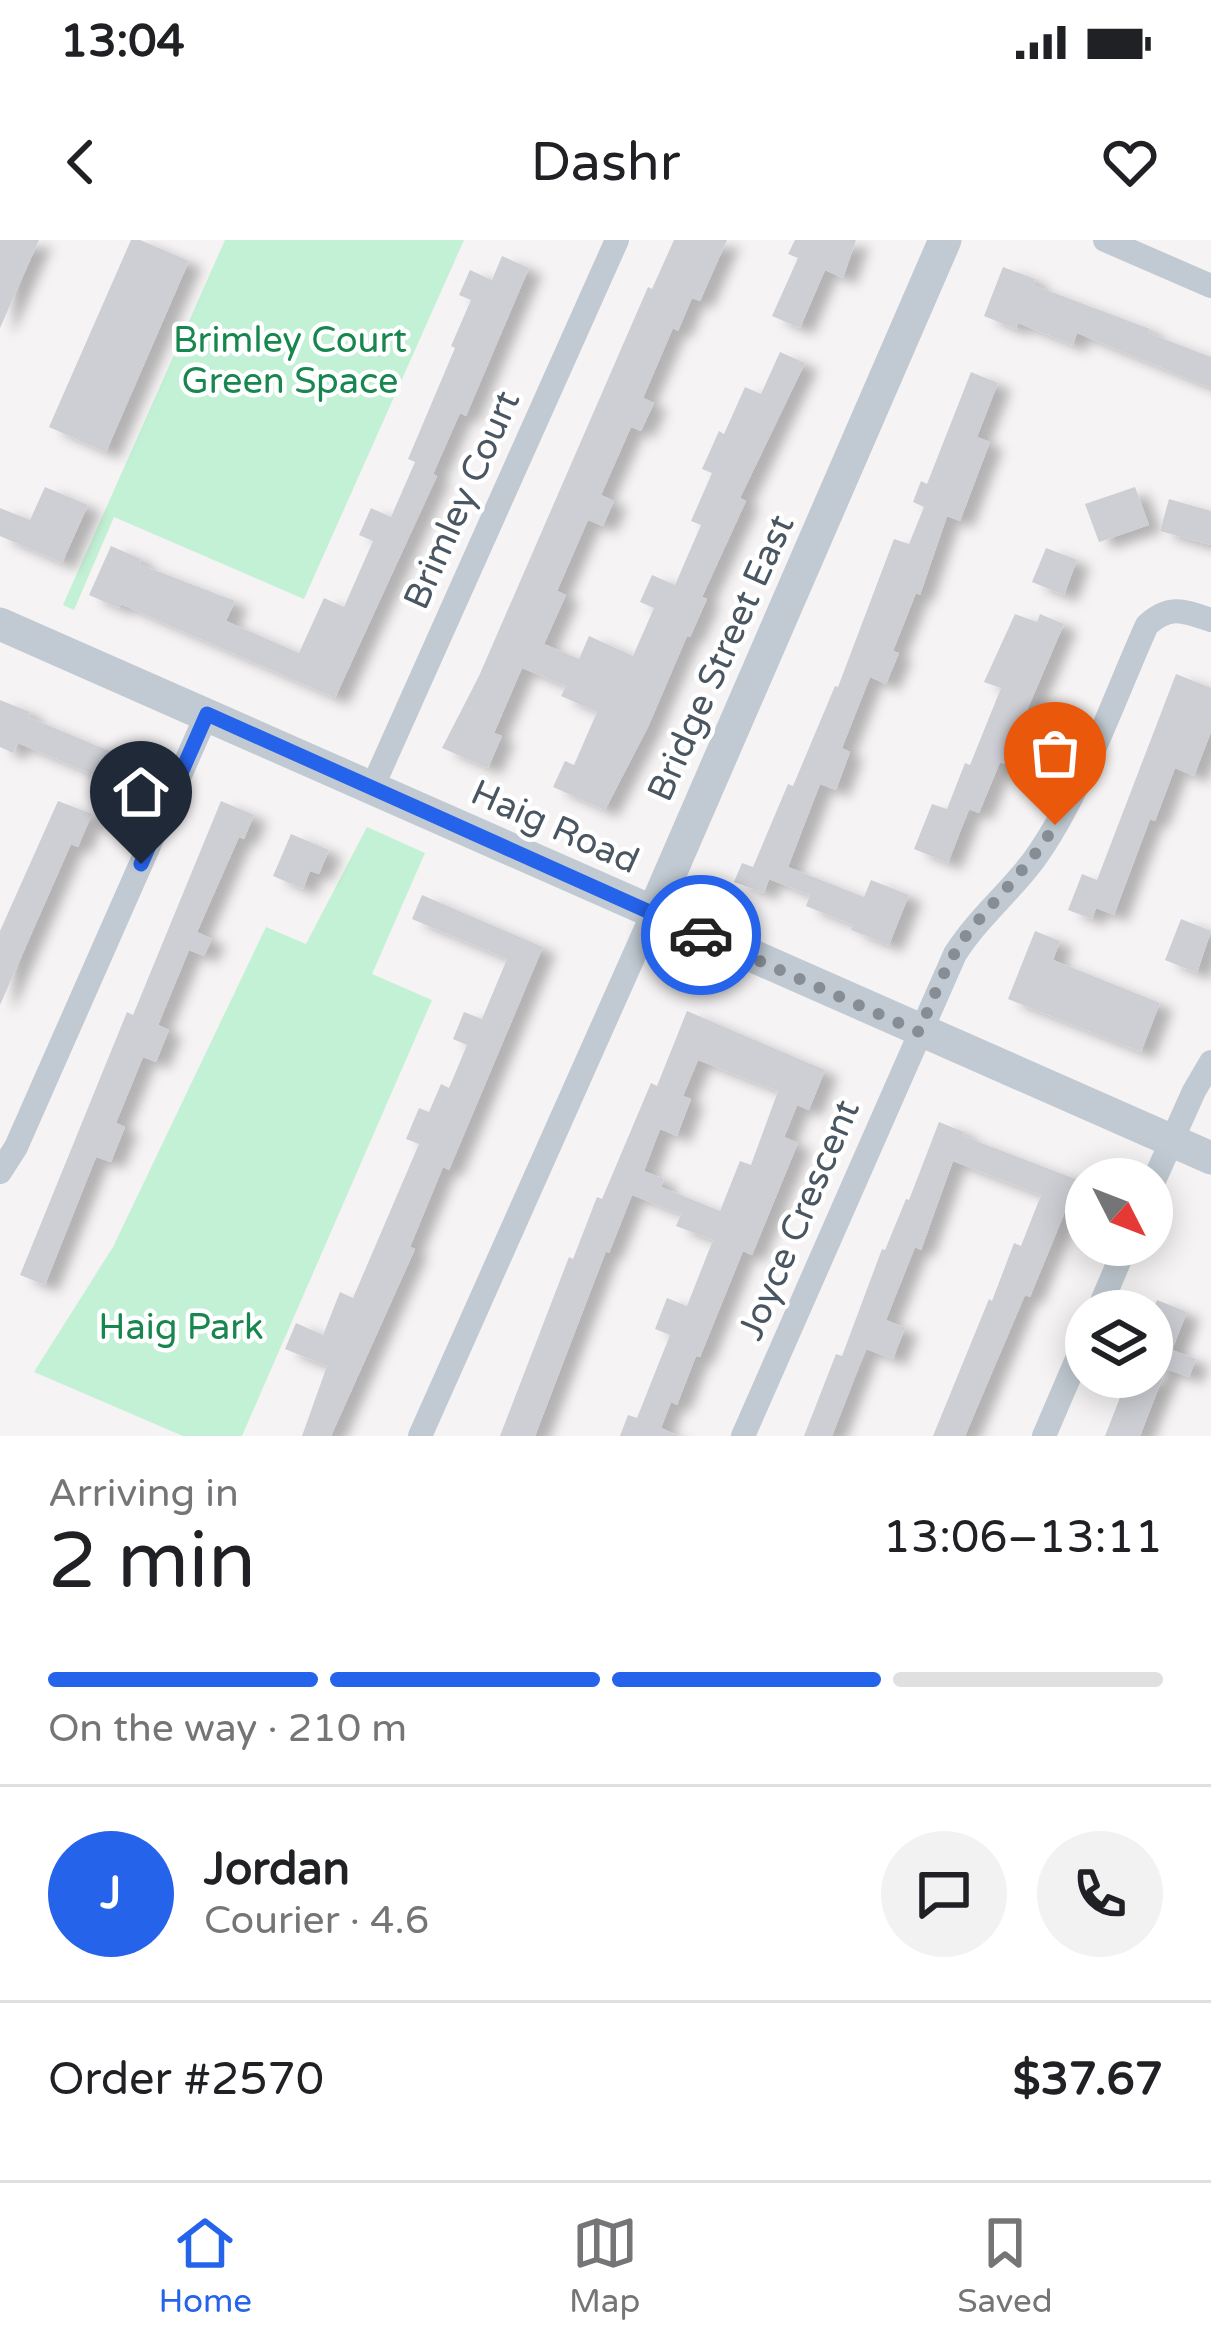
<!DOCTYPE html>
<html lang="en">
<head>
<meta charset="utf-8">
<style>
	:root { --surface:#fff; --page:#f2f2f2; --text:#202124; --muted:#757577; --line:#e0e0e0; --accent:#2563eb }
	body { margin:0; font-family:"Varela Round",sans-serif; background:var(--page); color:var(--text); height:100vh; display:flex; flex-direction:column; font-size:45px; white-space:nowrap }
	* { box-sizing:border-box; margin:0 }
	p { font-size:39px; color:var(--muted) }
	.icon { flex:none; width:66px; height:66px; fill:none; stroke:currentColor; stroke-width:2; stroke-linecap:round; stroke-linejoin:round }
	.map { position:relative; height:1196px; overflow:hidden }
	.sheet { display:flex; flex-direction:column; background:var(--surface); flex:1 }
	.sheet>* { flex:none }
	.needle { width:78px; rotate:132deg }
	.tools { position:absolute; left:1065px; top:918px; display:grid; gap:24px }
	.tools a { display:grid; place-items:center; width:108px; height:108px; border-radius:50%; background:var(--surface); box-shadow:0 6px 30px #0003; font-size:60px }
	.pin { position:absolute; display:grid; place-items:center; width:102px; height:102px; color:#fff; margin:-123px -51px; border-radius:50% 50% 50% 0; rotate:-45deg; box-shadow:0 0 12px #0007 }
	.pin .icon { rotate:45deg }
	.courier { position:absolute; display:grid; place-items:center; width:120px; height:120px; margin:-60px; border:9px solid #2563eb; border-radius:50%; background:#fff; color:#222; box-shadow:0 3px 15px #0007 }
	.head em { font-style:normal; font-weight:600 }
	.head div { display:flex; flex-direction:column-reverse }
	.head { display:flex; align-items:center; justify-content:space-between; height:204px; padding:0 48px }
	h1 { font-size:78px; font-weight:600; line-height:90px }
	.bar { display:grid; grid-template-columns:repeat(4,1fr); gap:18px 12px; align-content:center; height:144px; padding:0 48px }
	.bar i { height:15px; border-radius:9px; background:var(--line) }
	.bar .active { background:var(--accent) }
	.bar p { grid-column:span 4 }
	.line { display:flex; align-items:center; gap:30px; padding:0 48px; border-top:3px solid var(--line) }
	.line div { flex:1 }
	.round { display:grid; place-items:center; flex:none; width:126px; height:126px; border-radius:63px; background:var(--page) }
	.status { display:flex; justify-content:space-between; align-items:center; height:84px; padding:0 60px; background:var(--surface); direction:ltr }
	.status svg { height:33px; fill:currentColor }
	header { display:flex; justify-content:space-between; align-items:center; height:156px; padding:0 48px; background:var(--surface); font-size:54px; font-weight:600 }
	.tabs { display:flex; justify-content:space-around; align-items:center; height:168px; border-top:3px solid var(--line); background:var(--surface); font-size:33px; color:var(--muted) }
	.tabs a { display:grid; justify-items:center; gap:6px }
	.tabs .active { color:var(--accent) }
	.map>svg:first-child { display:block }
	.green { fill:#c3f1d5 }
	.building { fill:#cdcfd5; fill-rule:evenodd; filter:url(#shadow) }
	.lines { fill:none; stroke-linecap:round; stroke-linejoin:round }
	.minor { stroke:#c1cad2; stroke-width:24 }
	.tertiary { stroke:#c1cad2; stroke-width:33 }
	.done { stroke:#868d94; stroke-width:12; stroke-dasharray:0 21.6 }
	.route { stroke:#2563eb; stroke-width:15 }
	.labels { text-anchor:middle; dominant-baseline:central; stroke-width:9; stroke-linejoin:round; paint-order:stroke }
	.park-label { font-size:36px; fill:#17864f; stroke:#fff }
	.street-label { font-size:36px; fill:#4a5661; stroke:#fff }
</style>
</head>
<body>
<div class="status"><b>13:04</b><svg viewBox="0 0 49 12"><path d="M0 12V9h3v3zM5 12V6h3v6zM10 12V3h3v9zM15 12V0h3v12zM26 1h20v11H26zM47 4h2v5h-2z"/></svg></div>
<header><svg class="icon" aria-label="back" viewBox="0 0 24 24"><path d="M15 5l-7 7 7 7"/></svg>Dashr<svg class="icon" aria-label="heart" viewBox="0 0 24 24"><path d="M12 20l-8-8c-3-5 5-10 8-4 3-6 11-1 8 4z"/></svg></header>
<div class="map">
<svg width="1211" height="1196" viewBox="0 0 1211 1196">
	<defs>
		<filter id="shadow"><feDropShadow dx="13" dy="7" stdDeviation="6" flood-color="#0004"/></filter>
	</defs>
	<rect width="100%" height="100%" fill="#f5f3f3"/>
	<path class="green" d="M225,0H464L304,359L114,277L74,370L63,365Z
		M367,587L425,613L372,734L432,760L242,1196H183L34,1132L113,1007L266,687L306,704Z"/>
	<path class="building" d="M0,0H39L0,88Z
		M131,0H140L189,21L106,212L49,187Z
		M674,0H727L700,61L692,58L678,91L673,88L643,158L654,163L641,191L631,187L601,255L614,261L603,286L588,280L557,351L566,355L544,404L579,419L589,396L633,416L654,368L640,362L652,335L675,345L701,285L691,281L712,233L702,229L719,191L724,194L745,147L761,154L780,112L805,123L740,258L746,261L702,357L707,359L690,397L687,396L648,487L605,570L553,547L565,521L574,525L597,472L561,456L566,446L522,428L494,493L502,496L488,528L442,508L479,436L648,47L652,49Z
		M795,0H856L843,38L825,30L800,88L772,76L798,18L788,14Z
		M502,16L529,28L466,176L460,173L433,234L437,236L335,458L121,364L119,368L89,355L111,306L141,319L139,324L235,361L226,381L299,413L324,358L344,367L373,301L359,295L371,268L391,277L415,222L408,219L455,108L451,106L471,60L459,55L470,30L492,40Z
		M1003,27L1035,39L1033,45L1150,89L1148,93L1211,117V148L1077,93L1073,105L1018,83L1016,89L984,76Z
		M971,132L998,143L977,197L990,202L968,260L960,281L947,276L920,355L916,353L893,411L899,413L886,444L870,437L842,508L850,512L836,550L820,544L788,627L864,657L871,640L909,655L889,705L851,690L853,685L806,666L810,655L769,639L764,653L734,642L742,623L753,627L788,544L793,546L835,446L838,447L894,299L909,304L924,267L913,262L921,241L927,244Z
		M45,247L88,265L62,323L0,296V268L30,280Z
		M1135,247L1149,285L1099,302L1085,264Z
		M1169,259L1211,271V305L1160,291Z
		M1046,308L1077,320L1064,355L1032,342Z
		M1015,374L1037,382L1040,374L1064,384L1004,524L1000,522L979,573L969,569L948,623L914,609L932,564L947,569L965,523L970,525L1001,448L984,442Z
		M1176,434L1211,448V492L1194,536L1175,528L1155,581L1150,579L1114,675L1096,668L1092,679L1068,670L1082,634L1097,640Z
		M0,460L30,472L28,477L112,512L101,538L18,503L13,513L0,507Z
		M58,561L92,574L78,607L71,604L0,765V691Z
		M221,561L254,575L244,599L239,597L197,692L212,699L204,716L189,710L158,785L169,790L156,822L143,817L116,883L125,887L111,922L96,917L45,1045L20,1035L127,772L133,775Z
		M291,594L329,610L319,634L310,631L303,649L273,636Z
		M422,655L543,707L449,930L443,927L410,1007L415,1009L331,1196H302L327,1126L285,1109L296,1083L323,1095L340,1052L353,1058L419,904L406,899L419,868L429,872L441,844L449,848L467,805L453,799L464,772L482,779L507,719L412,679Z
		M1181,679L1211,691L1197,733L1165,720Z
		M1035,691L1060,701L1053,720L1160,763L1141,812L1008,759Z
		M687,771L825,830L809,870L797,865L784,897L798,903L752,1015L743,1011L700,1117L696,1116L677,1165L671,1162L661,1188L679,1196H620L628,1175L637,1178L670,1095L655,1089L667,1058L687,1066L713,1000L676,986L681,974L632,955L609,1013L606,1011L535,1196H500L569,1017L573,1019L597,957L602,959L651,843L657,846ZM698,820L778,851L751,925L740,921L720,971L661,947L664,939L644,931L660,889L677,896L691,859L683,856Z
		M939,882L964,892L963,896L1078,940L1030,1057L1025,1055L965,1196H933L989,1059L992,1061L1014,1003L1021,1006L1041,955L953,921L921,1010L915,1007L886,1080L905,1088L893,1119L866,1109L832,1196H804L836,1114L842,1116L882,1009L885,1010L906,959L909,960Z
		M1157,1060L1187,1072L1172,1110L1196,1119L1189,1137L1166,1129L1140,1196H1105L1128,1137H1152V1073Z"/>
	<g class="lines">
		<path class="minor" d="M1105,0L1211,46
			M372,548L617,0
			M0,932L16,907L207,474
			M1152,945L1194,851L1211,822
			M1098,1071L1126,1005
			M420,1196L653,673
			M743,1196L955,714C977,679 1009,653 1033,621C1080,557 1114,458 1147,385C1170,364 1184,371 1211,380
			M1044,1196L1086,1098"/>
		<path class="tertiary" d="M0,384L1211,918
			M653,673L945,0"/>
	</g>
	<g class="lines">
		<path class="done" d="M701,695L919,792C934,757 947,719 971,689C1000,654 1031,624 1055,585"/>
		<path class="route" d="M141,624L207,474L701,695"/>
	</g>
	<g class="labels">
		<g class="park-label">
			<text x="290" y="100">Brimley Court<tspan x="290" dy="41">Green Space</tspan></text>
			<text x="181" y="1087">Haig Park</text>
		</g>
		<g class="street-label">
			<text transform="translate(462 260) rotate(-66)">Brimley Court</text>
			<text transform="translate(721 418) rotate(-66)">Bridge Street East</text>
			<text transform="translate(555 587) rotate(24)">Haig Road</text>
			<text transform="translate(799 980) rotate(-67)">Joyce Crescent</text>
		</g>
	</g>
</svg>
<div class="tools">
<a><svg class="needle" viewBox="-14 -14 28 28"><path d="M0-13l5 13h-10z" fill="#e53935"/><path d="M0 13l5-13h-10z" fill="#757577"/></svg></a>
<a><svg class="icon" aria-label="layers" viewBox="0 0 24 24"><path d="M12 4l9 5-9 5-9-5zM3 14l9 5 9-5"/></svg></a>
</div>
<div class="pin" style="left:1055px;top:585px;background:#ea580c"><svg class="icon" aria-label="bag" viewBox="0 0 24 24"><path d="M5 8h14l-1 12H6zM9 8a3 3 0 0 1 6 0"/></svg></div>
<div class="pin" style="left:141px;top:624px;background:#1f2937"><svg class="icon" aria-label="home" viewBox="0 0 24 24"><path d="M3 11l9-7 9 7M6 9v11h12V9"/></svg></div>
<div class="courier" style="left:701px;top:695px"><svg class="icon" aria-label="car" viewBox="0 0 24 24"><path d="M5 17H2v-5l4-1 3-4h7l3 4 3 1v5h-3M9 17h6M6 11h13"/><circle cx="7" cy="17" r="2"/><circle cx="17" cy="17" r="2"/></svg></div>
</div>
<section class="sheet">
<div class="head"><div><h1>2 min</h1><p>Arriving in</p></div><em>13:06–13:11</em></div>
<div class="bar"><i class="active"></i><i class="active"></i><i class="active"></i><i></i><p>On the way · 210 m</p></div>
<div class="line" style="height:216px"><b class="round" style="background:var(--accent);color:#fff">J</b><div><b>Jordan</b><p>Courier · 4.6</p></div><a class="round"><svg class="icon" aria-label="chat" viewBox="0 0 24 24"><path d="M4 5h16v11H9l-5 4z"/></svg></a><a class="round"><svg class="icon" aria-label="phone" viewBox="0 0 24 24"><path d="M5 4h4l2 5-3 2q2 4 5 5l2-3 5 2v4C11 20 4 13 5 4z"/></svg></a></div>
<div class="line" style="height:156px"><div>Order #2570</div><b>$37.67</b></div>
</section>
<nav class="tabs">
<a class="active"><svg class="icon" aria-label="home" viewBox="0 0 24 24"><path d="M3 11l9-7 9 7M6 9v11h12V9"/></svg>Home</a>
<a><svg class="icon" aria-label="map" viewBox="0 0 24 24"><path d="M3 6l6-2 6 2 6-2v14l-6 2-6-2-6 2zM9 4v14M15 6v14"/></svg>Map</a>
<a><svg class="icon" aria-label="saved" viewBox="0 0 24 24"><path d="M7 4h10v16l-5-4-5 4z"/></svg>Saved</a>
</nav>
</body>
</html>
